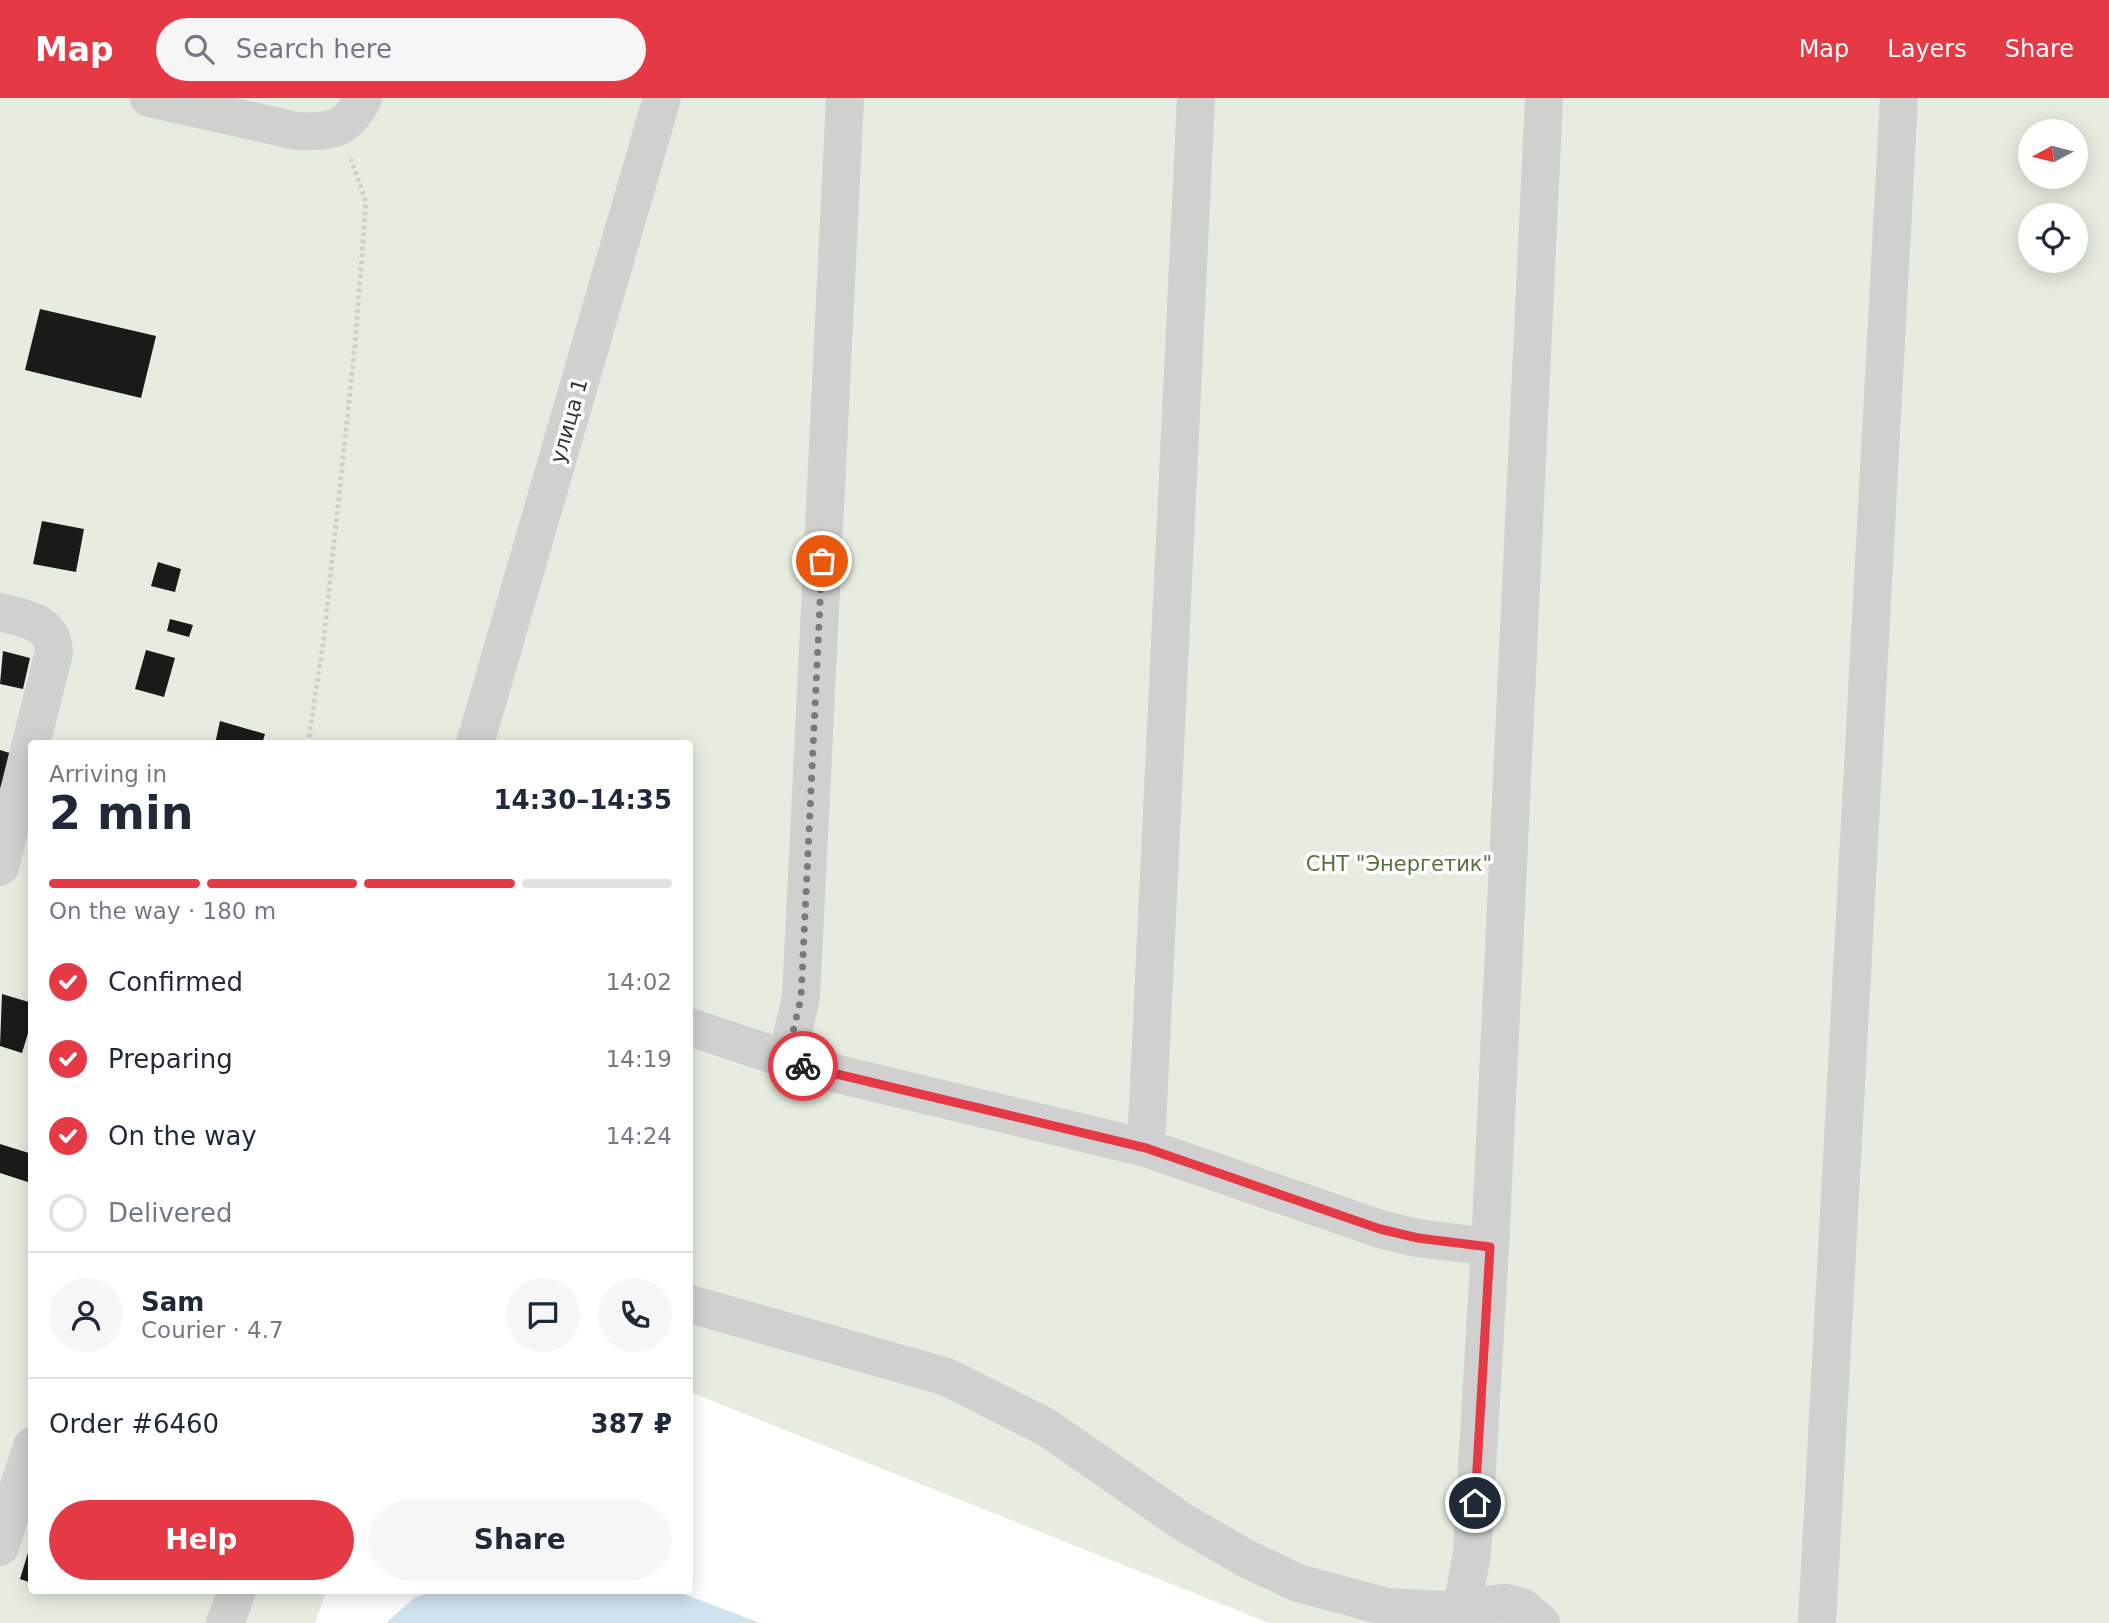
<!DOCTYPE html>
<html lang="en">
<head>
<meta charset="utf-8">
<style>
	:root { --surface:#fff; --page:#f6f6f7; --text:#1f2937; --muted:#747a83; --line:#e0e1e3; --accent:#e63946 }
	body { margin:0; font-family:"DejaVu Sans",sans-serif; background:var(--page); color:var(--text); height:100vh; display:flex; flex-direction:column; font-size:26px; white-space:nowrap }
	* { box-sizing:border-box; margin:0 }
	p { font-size:23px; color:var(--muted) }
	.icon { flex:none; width:38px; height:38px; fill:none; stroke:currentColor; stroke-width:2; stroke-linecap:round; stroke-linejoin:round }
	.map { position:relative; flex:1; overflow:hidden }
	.details { position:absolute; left:28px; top:642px; width:665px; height:854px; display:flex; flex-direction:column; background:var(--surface); border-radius:7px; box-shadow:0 4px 18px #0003 }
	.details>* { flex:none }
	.needle { width:46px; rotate:263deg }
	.controls { position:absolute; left:2018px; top:21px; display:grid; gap:14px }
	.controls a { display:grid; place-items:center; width:70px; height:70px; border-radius:50%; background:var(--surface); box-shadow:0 4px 18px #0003; font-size:35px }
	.pin { position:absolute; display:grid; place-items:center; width:60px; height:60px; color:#fff; margin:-30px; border:4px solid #fff; border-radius:50%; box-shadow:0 2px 7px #0007 }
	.courier { position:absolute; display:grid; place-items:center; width:70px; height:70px; margin:-35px; border:5px solid #e63946; border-radius:50%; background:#fff; color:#222; box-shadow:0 2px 9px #0007 }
	.summary em { font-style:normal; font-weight:700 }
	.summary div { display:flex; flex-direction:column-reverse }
	.summary { display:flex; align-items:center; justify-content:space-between; height:119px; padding:0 21px }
	h1 { font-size:46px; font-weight:700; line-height:52px }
	.bar { display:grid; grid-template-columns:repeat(4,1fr); gap:10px 7px; align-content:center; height:84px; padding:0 21px }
	.bar i { height:9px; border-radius:5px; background:var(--line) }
	.bar .selected { background:var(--accent) }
	.bar p { grid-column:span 4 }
	.line { display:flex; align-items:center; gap:18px; padding:0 21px; border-top:2px solid var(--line) }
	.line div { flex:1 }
	.round { display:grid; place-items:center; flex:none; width:74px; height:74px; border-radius:37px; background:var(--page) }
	ol { padding:0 21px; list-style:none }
	li { display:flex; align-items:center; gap:21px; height:77px }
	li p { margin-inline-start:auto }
	li .icon { padding:7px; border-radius:50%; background:var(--accent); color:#fff; stroke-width:4 }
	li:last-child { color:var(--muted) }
	li i { width:38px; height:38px; border:4px solid var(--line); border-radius:50% }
	.primary-button { display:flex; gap:14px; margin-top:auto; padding:14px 21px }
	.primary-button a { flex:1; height:80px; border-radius:42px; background:var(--accent); color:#fff; font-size:28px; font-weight:700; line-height:80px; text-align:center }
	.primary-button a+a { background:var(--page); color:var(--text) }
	header { display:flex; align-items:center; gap:42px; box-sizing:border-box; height:98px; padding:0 35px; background:var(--accent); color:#fff }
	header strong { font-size:33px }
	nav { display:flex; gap:38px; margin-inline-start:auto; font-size:24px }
	.search { width:490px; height:63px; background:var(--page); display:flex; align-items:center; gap:18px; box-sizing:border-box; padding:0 24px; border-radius:38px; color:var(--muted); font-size:26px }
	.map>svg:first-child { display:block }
	.green { fill:#e6ecdf; fill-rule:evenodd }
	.water { fill:#cfe2ee }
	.building { fill:#1a1a1a }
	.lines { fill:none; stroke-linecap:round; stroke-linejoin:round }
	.path { stroke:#cdcdcd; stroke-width:4.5; stroke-dasharray:3.5 3.5; stroke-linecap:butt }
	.minor { stroke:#d0d0d0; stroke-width:38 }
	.done { stroke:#7a7a7a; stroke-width:7; stroke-dasharray:0 12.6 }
	.route { stroke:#e63946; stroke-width:9 }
	.labels { text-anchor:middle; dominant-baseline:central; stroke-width:7; stroke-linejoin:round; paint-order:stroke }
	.street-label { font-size:21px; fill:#333; stroke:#fff }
	.park-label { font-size:21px; fill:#56703f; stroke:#fff }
</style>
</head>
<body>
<header>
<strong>Map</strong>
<div class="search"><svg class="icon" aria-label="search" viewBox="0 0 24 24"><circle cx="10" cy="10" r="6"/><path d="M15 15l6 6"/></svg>Search here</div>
<nav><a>Map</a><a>Layers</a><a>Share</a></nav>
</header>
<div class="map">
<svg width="2109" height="1525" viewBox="0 0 2109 1525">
	<rect width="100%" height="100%" fill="#fff"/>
	<path class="green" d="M0,0H2109V1525H1269L690,1294V646H32V1493H326L315,1525H0ZM2030,33H2076V79H2030ZM2030,117H2076V163H2030Z"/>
	<path class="water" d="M432,1493H676L760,1525H386L414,1500Z"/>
	<path class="building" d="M40,211L156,238L141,300L25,272Z
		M42,423L84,431L76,474L33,466Z
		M158,464L181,471L175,494L151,488Z
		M170,521L193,527L189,539L167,533Z
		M146,552L175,560L164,599L135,591Z
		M3,553L30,560L23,591L0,586Z
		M220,623L265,636L262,646H215Z
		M0,652L16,657L0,691Z
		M2,896L32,905V922L22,955L0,948Z
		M0,1046L32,1056L31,1085L0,1075Z
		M31,1445H32V1485L20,1481Z"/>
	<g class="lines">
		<path class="path" d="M308,646L324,539L355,247L366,105L351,61"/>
		<path class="minor" d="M149,0L297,33C331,34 347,33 363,0
			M0,514C25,521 53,523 54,554L0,769
			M475,646L662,0
			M690,929L813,970L1146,1050L1380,1131L1417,1140L1490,1149
			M786,963L801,900L845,0
			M1146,1050L1196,0
			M690,1206L947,1279L1046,1329L1183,1424L1247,1461L1298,1485L1387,1509L1441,1512L1506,1505L1522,1509L1541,1525
			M0,1449L32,1348
			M225,1525L237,1493
			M1459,1525L1472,1456L1490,1149L1544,0
			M1817,1525L1899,0"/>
	</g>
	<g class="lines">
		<path class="done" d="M803,968L786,963L801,900L822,463"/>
		<path class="route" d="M803,968L1146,1050L1380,1131L1418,1140L1490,1149L1475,1405"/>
	</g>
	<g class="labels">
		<g class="street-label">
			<text transform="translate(569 323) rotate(-74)">улица 1</text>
		</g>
		<g class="park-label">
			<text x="1399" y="766">СНТ "Энергетик"</text>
		</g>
	</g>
</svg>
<div class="controls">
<a><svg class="needle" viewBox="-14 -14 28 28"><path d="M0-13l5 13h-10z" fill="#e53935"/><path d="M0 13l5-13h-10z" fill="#747a83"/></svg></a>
<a><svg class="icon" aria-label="locate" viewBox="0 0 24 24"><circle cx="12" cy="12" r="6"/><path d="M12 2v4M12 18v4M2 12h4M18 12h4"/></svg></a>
</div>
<div class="pin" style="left:822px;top:463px;background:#ea580c"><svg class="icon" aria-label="bag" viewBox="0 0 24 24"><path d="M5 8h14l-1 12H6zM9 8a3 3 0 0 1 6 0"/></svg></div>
<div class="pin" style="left:1475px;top:1405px;background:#1f2937"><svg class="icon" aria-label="home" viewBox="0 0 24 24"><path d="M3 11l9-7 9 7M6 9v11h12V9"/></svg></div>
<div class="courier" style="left:803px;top:968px"><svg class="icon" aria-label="bike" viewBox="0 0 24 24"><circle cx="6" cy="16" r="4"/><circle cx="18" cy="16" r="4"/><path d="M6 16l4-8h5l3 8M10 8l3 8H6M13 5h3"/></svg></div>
<section class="details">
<div class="summary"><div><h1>2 min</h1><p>Arriving in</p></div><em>14:30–14:35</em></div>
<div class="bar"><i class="selected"></i><i class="selected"></i><i class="selected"></i><i></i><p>On the way · 180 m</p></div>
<ol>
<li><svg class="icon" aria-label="check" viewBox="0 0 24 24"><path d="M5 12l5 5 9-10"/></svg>Confirmed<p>14:02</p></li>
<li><svg class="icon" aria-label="check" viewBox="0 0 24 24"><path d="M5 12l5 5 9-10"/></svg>Preparing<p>14:19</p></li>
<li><svg class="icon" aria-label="check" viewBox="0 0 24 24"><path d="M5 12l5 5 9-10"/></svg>On the way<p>14:24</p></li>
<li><i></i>Delivered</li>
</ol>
<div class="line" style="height:126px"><a class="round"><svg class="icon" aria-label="person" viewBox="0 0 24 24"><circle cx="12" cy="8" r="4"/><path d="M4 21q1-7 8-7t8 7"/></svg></a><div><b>Sam</b><p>Courier · 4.7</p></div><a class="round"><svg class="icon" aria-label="chat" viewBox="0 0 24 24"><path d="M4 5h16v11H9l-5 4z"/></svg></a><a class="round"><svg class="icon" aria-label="phone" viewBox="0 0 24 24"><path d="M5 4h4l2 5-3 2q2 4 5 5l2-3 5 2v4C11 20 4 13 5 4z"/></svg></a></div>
<div class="line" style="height:91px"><div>Order #6460</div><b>387 ₽</b></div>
<div class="primary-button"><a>Help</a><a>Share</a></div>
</section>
</div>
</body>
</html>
